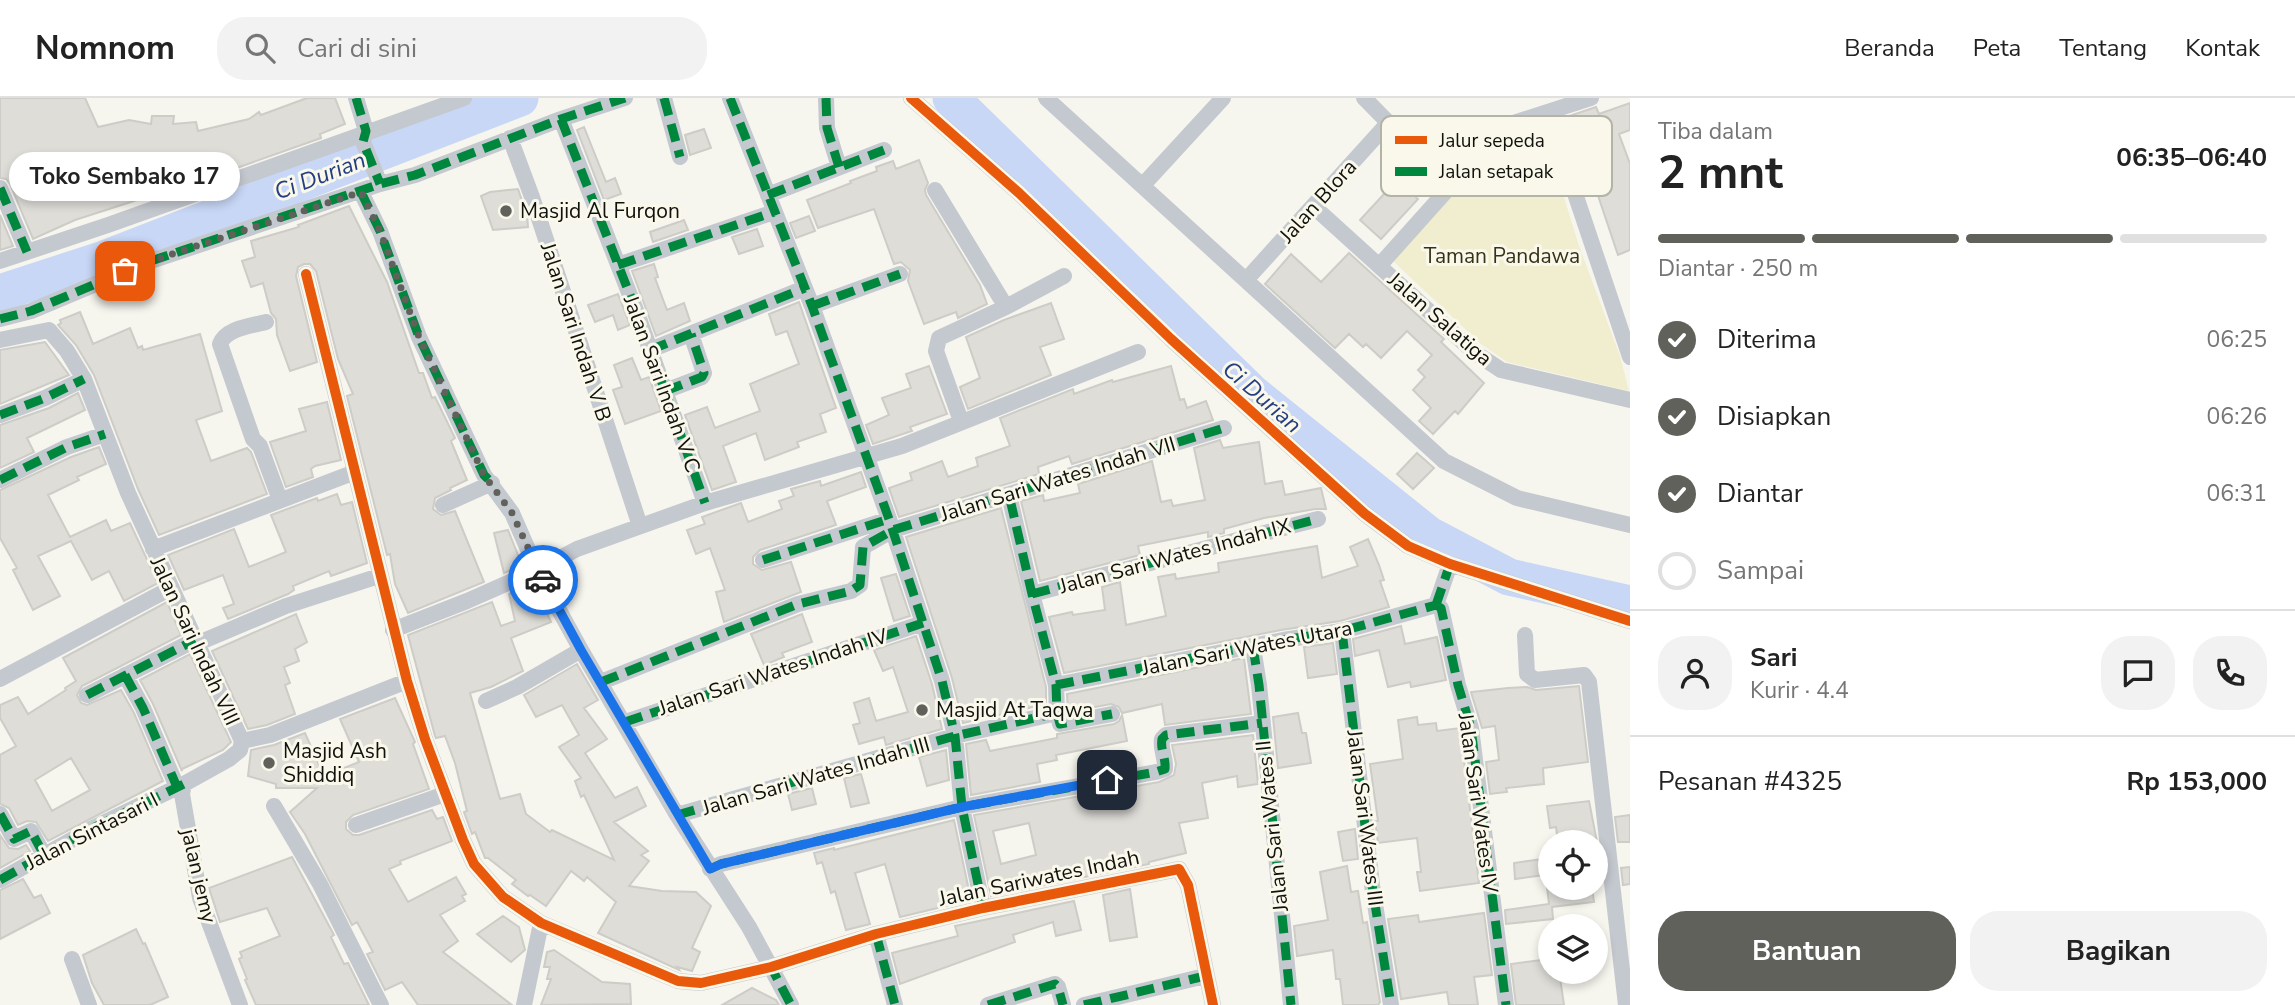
<!DOCTYPE html>
<html lang="id">
<head>
<meta charset="utf-8">
<style>
	:root { --surface:#fff; --page:#f2f2f2; --text:#222; --muted:#767676; --line:#e0e0e0; --accent:#61615c }
	body { margin:0; font-family:"Nunito Sans",sans-serif; background:var(--page); color:var(--text); height:100vh; display:flex; flex-direction:column; font-size:26px; white-space:nowrap }
	* { box-sizing:border-box; margin:0 }
	p { font-size:23px; color:var(--muted) }
	.icon { flex:none; width:38px; height:38px; fill:none; stroke:currentColor; stroke-width:2; stroke-linecap:round; stroke-linejoin:round }
	.map { position:relative; flex:1; overflow:hidden }
	.drawer { display:flex; flex-direction:column; background:var(--surface); width:665px }
	.drawer>* { flex:none }
	.fabs { position:absolute; left:1538px; top:732px; display:grid; gap:14px }
	.fabs a { display:grid; place-items:center; width:70px; height:70px; border-radius:50%; background:var(--surface); box-shadow:0 4px 10px #0003; font-size:35px }
	.pin { position:absolute; display:grid; place-items:center; width:60px; height:60px; color:#fff; margin:-30px; border-radius:14px; box-shadow:0 4px 10px #0006 }
	.courier { position:absolute; display:grid; place-items:center; width:70px; height:70px; margin:-35px; border:5px solid #1a73e8; border-radius:50%; background:#fff; color:#222; box-shadow:0 2px 9px #0007 }
	.bubble { position:absolute; height:49px; border-radius:24px; background:var(--surface); box-shadow:0 4px 10px #0003; font-size:23px; font-weight:700; line-height:49px; text-align:center }
	.overview em { font-style:normal; font-weight:700 }
	.overview div { display:flex; flex-direction:column-reverse }
	.overview { display:flex; align-items:center; justify-content:space-between; height:119px; padding:0 28px }
	h1 { font-size:46px; font-weight:700; line-height:52px }
	.bar { display:grid; grid-template-columns:repeat(4,1fr); gap:10px 7px; align-content:center; height:84px; padding:0 28px }
	.bar i { height:9px; border-radius:5px; background:var(--line) }
	.bar .selected { background:var(--accent) }
	.bar p { grid-column:span 4 }
	.line { display:flex; align-items:center; gap:18px; padding:0 28px; border-top:2px solid var(--line) }
	.line div { flex:1 }
	.round { display:grid; place-items:center; flex:none; width:74px; height:74px; border-radius:28px; background:var(--page) }
	ol { padding:0 28px; list-style:none }
	li { display:flex; align-items:center; gap:21px; height:77px }
	li p { margin-inline-start:auto }
	li .icon { padding:7px; border-radius:50%; background:var(--accent); color:#fff; stroke-width:4 }
	li:last-child { color:var(--muted) }
	li i { width:38px; height:38px; border:4px solid var(--line); border-radius:50% }
	.button { display:flex; gap:14px; margin-top:auto; padding:14px 28px }
	.button a { flex:1; height:80px; border-radius:28px; background:var(--accent); color:#fff; font-size:28px; font-weight:700; line-height:80px; text-align:center }
	.button a+a { background:var(--page); color:var(--text) }
	header { display:flex; align-items:center; gap:42px; box-sizing:border-box; height:98px; padding:0 35px; background:var(--surface); border-bottom:2px solid var(--line) }
	header strong { font-size:33px }
	nav { display:flex; gap:38px; margin-inline-start:auto; font-size:24px }
	.search { width:490px; height:63px; background:var(--page); display:flex; align-items:center; gap:18px; box-sizing:border-box; padding:0 24px; border-radius:28px; color:var(--muted); font-size:26px }
	main { display:flex; flex:1; min-height:0 }
	.map>svg:first-child { display:block }
	.green { fill:#f1eecf }
	.lines { fill:none; stroke-linecap:round; stroke-linejoin:round }
	.river { stroke:#c8d7f6; stroke-width:37 }
	.building { fill:#deddd8; stroke:#cdccc7; stroke-width:2; fill-rule:evenodd }
	.minor { stroke:#c4c8cf; stroke-width:16 }
	.quiet { stroke:#00873e; stroke-width:9; stroke-dasharray:18 9; stroke-linecap:butt }
	.cycleway-casing { stroke:#f9f8eb; stroke-width:15 }
	.cycleway { stroke:#e8590c; stroke-width:10 }
	.done { stroke:#61615c; stroke-width:7; stroke-dasharray:0 12.6 }
	.route { stroke:#1a73e8; stroke-width:9 }
	.poi-dot { fill:#61615c; stroke:#f9f8eb; stroke-width:2.5 }
	.labels { text-anchor:middle; dominant-baseline:central; stroke-width:6; stroke-linejoin:round; paint-order:stroke }
	.street-label { font-size:21px; fill:#11110d; stroke:#f9f8eb }
	.poi-label { font-size:21px; fill:#11110d; stroke:#f9f8eb; text-anchor:start }
	.park-label { font-size:21px; fill:#363314; stroke:#f9f8eb }
	.water-label { font-size:23px; font-style:italic; fill:#243e81; stroke:#f9f8eb }
	.key { fill:#f9f8eb; stroke:#b3b3a8; stroke-width:2 }
	.key-label { font-size:19px; fill:#11110d }
</style>
</head>
<body>
<header>
<strong>Nomnom</strong>
<div class="search"><svg class="icon" aria-label="search" viewBox="0 0 24 24"><circle cx="10" cy="10" r="6"/><path d="M15 15l6 6"/></svg>Cari di sini</div>
<nav><a>Beranda</a><a>Peta</a><a>Tentang</a><a>Kontak</a></nav>
</header>
<main>
<div class="map">
<svg width="1630" height="907" viewBox="0 0 1630 907">
	<rect width="100%" height="100%" fill="#f6f5ee"/>
	<path class="green" d="M1541,24L1578,145L1620,258L1629,293L1507,264L1481,246L1393,163L1484,63L1487,44Z"/>
	<g class="lines">
		<path class="river" d="M951,0L1252,295L1429,437L1509,479L1630,506
			M0,195L104,161L520,0"/>
	</g>
	<path class="building" d="M0,0H85L98,29L129,22L151,26L152,18H174L173,26L196,24L198,33L249,21L259,14L261,17L307,0H335L345,26L320,36L321,40L169,94L168,92L75,122L33,141L10,86L6,81L0,80Z
		M1630,5V32L1619,36L1630,66V152L1618,157L1581,47L1577,49L1566,19L1596,9L1599,16Z
		M584,29L606,84L615,80L621,96L604,102L577,32Z
		M704,31L711,50L690,57L685,37Z
		M919,62L928,85L925,92L926,97L980,187L987,206L958,220L956,214L924,226L908,183L910,172L901,164L894,166L874,111L818,130L807,102L851,85L850,83L877,73L876,69L893,63L896,71Z
		M1397,82L1418,101L1381,141L1360,122Z
		M518,91L527,117L528,129L493,132L481,98L490,94Z
		M349,108L387,184L419,275H423L432,300L435,299L455,340L451,343L467,382L450,390L451,392L435,400L433,411L441,417L455,413L484,484L408,515L395,486L390,456L387,457L347,298L353,296L338,261L316,173L310,166H304L298,169L296,178L317,264L290,273L277,237L276,221L271,215L263,185L251,189L242,163L255,159L251,143L299,129L298,127Z
		M0,117L13,148L0,152Z
		M809,118L815,133L796,140L790,125Z
		M684,122L688,132L653,144L650,134Z
		M757,131L763,148L739,156L732,139Z
		M1349,155L1444,241L1441,244L1484,285L1458,316L1455,313L1433,336L1419,323L1431,310L1413,292L1425,279L1418,272L1432,257L1407,233L1381,260L1366,246L1363,249L1349,236L1335,250L1265,186L1291,156L1321,184Z
		M654,166L658,179L655,180L667,212L684,205L690,223L656,238L632,173Z
		M618,196L630,227L618,232L613,217L595,224L588,207Z
		M799,204L836,310L820,316L826,334L797,344L799,349L765,362L756,335L723,348L736,384L712,392L685,317L707,309L715,330L760,313L750,286L799,266L787,233L776,237L769,216Z
		M1051,205L1064,241L1040,249L1051,277L968,311L960,289L980,280L966,239L1004,222Z
		M80,214L93,246L130,230L138,250L142,248L143,252L200,236L222,313L196,322L211,363L247,350L251,354L267,396L159,437L138,391L94,277L76,247L58,227L61,225L60,222Z
		M45,244L69,277L0,306V252Z
		M632,260L641,282L649,279L661,313L625,326L613,292L622,289L614,267Z
		M929,268L947,316L910,329L912,333L873,346L866,327L889,317L882,300L911,290L906,276Z
		M1171,268L1180,302L1184,301L1187,310L1206,303L1213,322L1072,366L1069,358L1038,369L1039,376L899,419L889,390L912,382L910,375L942,363L948,379L978,368L976,360L1010,348L1000,320L1073,291L1074,296L1112,282L1113,284Z
		M78,295L85,312L27,340L34,354L0,370V327L49,310Z
		M327,304L341,362L315,368L311,371L313,379L286,389L270,344L306,333L299,311Z
		M1220,342L1223,350L1259,344L1265,386L1282,383L1285,397L1321,390L1326,411H1315L1264,420L1224,431V435L1208,439V434L1138,448L1140,457L1040,483L1021,403L1043,397L1044,403L1080,395L1078,386L1152,363L1161,404L1171,402L1173,408L1205,402L1194,350Z
		M99,349L106,366L77,379L79,382L48,397L70,439L106,422L111,433L130,425L158,485L124,503L109,473L92,482L71,443L38,458L60,498L33,512L13,472L17,470L0,440V392L71,359Z
		M1417,355L1434,370L1413,391L1397,376Z
		M861,374L866,389L827,403L836,427L760,452L753,459V466L762,472L791,464L801,494L724,524L716,494L725,492L710,450L696,456L687,432L705,426L702,419L741,405L748,424L782,411L779,403L794,398L791,391L820,383L821,388Z
		M337,396L341,407L352,404L367,465L331,478L329,473L293,488L294,492L288,496L228,521L223,510L234,506L223,477L184,492L168,457L234,431L249,469L286,454L271,417L317,400L318,403Z
		M1001,410L1046,589V606L963,625L952,580L906,439Z
		M508,432L522,467L504,475L494,435Z
		M1368,441L1379,467L1384,482L1380,483L1389,509L1340,523L1281,532L1064,575L1049,519L1072,514L1073,517L1105,512L1102,489L1120,484L1126,527L1166,518L1158,479L1175,476L1176,481L1219,474L1218,465L1317,448L1322,480L1358,468L1350,449Z
		M896,476L910,518L894,523L881,480Z
		M533,486L551,524L511,540L523,573L491,589L470,595L500,701L520,696L526,716L550,734L552,732L614,762L584,697L581,699L575,683L581,680L559,649L579,637L562,607L536,619L524,597L577,566L598,602L584,610L607,641L585,655L615,700L637,689L646,708L614,724L648,753L641,757L649,763L629,788L662,793L696,794L711,808L692,850L700,854L692,873L677,869L679,872L598,835L616,804L587,779L584,783L571,773L546,808L530,797L528,798L512,786L516,782L488,760H485L475,734L472,736L464,714L467,713L455,665L445,638L436,640L435,638L408,537L492,504L501,528L515,523L509,496Z
		M167,504L181,537L82,588L77,597L81,605L87,607L121,592L134,615L163,683L48,743L36,724L27,723L18,727L9,710L0,706V657L16,648L0,620V607L18,599L28,616L66,592L65,590L76,583L63,560ZM71,660L90,692L52,713L35,682Z
		M296,516L307,544L295,551L299,563L284,569L290,585L285,587L295,616L267,627L248,631L212,553Z
		M802,516L812,544L782,555L784,559L764,567L751,536Z
		M1401,528L1405,546L1437,539L1446,582L1411,589L1410,584L1388,589L1379,552L1355,558L1353,541Z
		M916,538L932,586L942,631L886,647L884,639L859,646L853,627L860,625L854,605L869,600L876,623L908,614L893,569L883,573L874,552Z
		M1333,545L1337,576L1308,580L1304,549Z
		M190,556L231,644L223,652L182,671V673L153,606L140,582Z
		M1244,560L1251,616L1165,627L1162,606L1122,615L1119,609L1111,606L1068,614L1067,596Z
		M1579,588L1588,664L1543,670L1544,686L1506,690L1507,694L1490,696L1486,664L1499,662L1495,628L1482,630L1471,594L1508,590L1527,589L1536,592Z
		M395,600L415,644L413,646L429,691L353,717L346,724V731L353,737H359L432,712L437,721L443,719L452,743L400,763L401,766L389,771L408,804L456,779L466,796L462,798L465,803L440,817L458,843L443,854L512,907H418L402,884L385,892L367,856L373,854L357,824L352,827L305,736L290,714L317,690H276V686L248,678L251,652L274,647L305,635L324,678L359,664L340,621Z
		M1298,615L1302,635H1306L1311,665L1278,670L1273,619Z
		M1122,617L1127,643L1056,657L1057,662L1037,666L1040,684L971,697L966,646L986,642L990,653L1057,640V636L1114,626L1119,623Z
		M1417,619L1418,627L1436,625L1437,633L1460,630L1479,785L1420,793L1417,774H1421L1417,740L1378,745L1375,723H1378L1370,666L1403,661L1398,622Z
		M1253,637L1258,686L1238,689L1237,678L1202,685L1208,720L1179,725L1186,755L1149,764V766L991,798L974,717L1159,684L1174,677L1176,666L1172,647ZM1029,725L1036,757L1001,766L993,733Z
		M946,652L949,682L927,688L919,659Z
		M861,676L869,705L851,709L844,680Z
		M812,690L816,706L792,712L788,696Z
		M1589,703L1597,744H1558L1556,729L1550,730L1547,708Z
		M1630,717V744H1618L1615,719Z
		M954,722L971,802L900,819L885,766L855,775L870,826L846,832L835,793L831,795L822,764L817,766L814,755L834,750V752Z
		M1355,731L1358,761L1343,763L1338,734Z
		M0,737L9,750L18,751L26,747L30,753L0,770Z
		M292,759L334,837L331,839L344,866L348,865L369,907H256L245,882L247,881L239,861L242,859L240,854L280,838L267,810L220,824L209,790Z
		M1543,761L1545,777L1515,781L1514,765Z
		M1347,768L1351,794L1358,793L1363,825L1367,824L1380,904L1378,907H1343L1340,881H1336L1333,852L1297,858L1294,828L1328,822L1320,774Z
		M1630,769V786L1623,787L1621,770Z
		M23,781L34,800L41,797L50,815L0,841V792Z
		M1547,789H1592L1594,804L1552,809L1553,821L1506,826L1505,812L1549,806Z
		M1130,791L1137,839L1110,843L1103,797Z
		M1074,803L1081,832L1056,838L1053,824L1013,837L1015,844L900,886L892,855L958,838L955,828Z
		M1484,815L1492,877L1474,879L1478,907H1449L1447,894L1401,901L1388,821L1418,817L1419,824Z
		M503,818L519,829L525,852L511,864L477,836Z
		M136,831L143,846L145,845L168,899L150,907H104L92,885L83,857Z
		M554,852L602,884L630,886L631,906L541,907L551,881H547L550,869H544L547,854Z
		M1550,861V873H1559L1564,907H1516L1511,866Z
		M752,890L776,902L779,907H722Z"/>
	<g class="lines">
		<path class="minor" d="M356,0L366,33
			M664,0L680,59
			M730,0L812,208L889,421L942,583L955,638L962,709L983,810
			M826,0L827,30L839,69
			M911,0L1019,95L1171,241L1365,416L1408,448L1450,466L1630,523
			M1046,0L1444,363L1517,400L1630,427
			M1364,0C1383,18 1405,48 1433,51L1591,0
			M1548,15L1630,259
			M561,21L637,215L705,405
			M366,33L363,44L380,86
			M510,40L532,99L640,428
			M1143,87L1223,0
			M0,90L27,154
			M935,92L1006,209
			M361,94L380,133L419,239L484,377L512,415L537,472L581,552L677,717L749,829L791,907
			M768,97L884,52
			M1313,108L1474,254L1501,272L1630,302
			M0,163L108,127L464,0
			M618,167L774,114
			M1379,168L1473,63L1479,52L1478,38
			M306,176L407,583L425,641L463,742L474,766L503,799L541,825L678,883L701,885L771,869L876,836L983,810L1179,771L1188,787L1213,907
			M1246,182L1389,24
			M812,208L900,176
			M0,221L31,213L148,164L380,86L415,77L561,21L625,0
			M266,224C251,228 226,230 220,246L253,341L260,348L280,402
			M0,242L49,232L67,253L84,281L128,395L242,643
			M650,252L805,190
			M665,293L702,279L704,275L691,236
			M0,317L45,300L84,281
			M961,323L936,253L939,240L1006,209L1064,178
			M0,382L67,349L105,336
			M443,407L492,385
			M153,451L355,374
			M763,462L889,421
			M1032,496L1318,421
			M1436,507L1441,510L1458,587L1471,630L1506,907
			M1436,507L1450,466
			M393,532L467,503L537,472L577,451L705,405L902,348L1138,254
			M1342,533L1372,787L1391,907
			M1525,537L1527,576L1535,582L1584,577L1589,584L1626,907
			M196,546L286,508L379,478
			M1253,549L1259,587L1291,907
			M125,577L143,610L177,689
			M0,581L171,490
			M601,584L798,506L851,493L860,487L863,449L893,432L1224,330
			M1056,587L1283,542L1342,533L1436,507
			M87,597L195,542
			M486,603L517,589L581,552
			M1057,615L1060,626L1112,616
			M625,624L923,525
			M242,643L270,637L407,583
			M184,686L182,696L200,800L240,907
			M274,708L320,786L381,907
			M0,716L14,741L31,733L44,757
			M677,717L955,638L1057,615L1056,587L1032,496L1009,397
			M356,727L445,696
			M710,771L721,766L962,709L1156,674L1165,671C1166,660 1160,651 1162,641L1166,637L1262,625
			M0,782L91,731L184,686L229,661L240,652L242,643
			M876,836L895,907
			M72,861L89,907
			M524,907L541,825
			M988,907L1055,886L1058,889L1063,907
			M1084,907L1205,878"/>
		<path class="quiet" d="M356,0L366,33L363,44L380,86
			M664,0L680,59
			M730,0L812,208L889,421L942,583L955,638L962,709L983,810
			M826,0L827,30L839,69
			M561,21L637,215L705,405
			M0,90L27,154
			M361,94L380,133L419,239L484,377L492,385
			M768,97L884,52
			M618,167L774,114
			M812,208L900,176
			M0,221L31,213L148,164L380,86L415,77L561,21L625,0
			M650,252L805,190
			M665,293L702,279L704,275L691,236
			M0,317L45,300L84,281
			M0,382L67,349L105,336
			M763,462L889,421
			M1032,496L1318,421
			M1436,507L1441,510L1458,587L1471,630L1506,907
			M1436,507L1450,466
			M1342,533L1372,787L1391,907
			M1253,549L1259,587L1291,907
			M125,577L143,610L177,689
			M601,584L798,506L851,493L860,487L863,449L893,432L1224,330
			M1056,587L1283,542L1342,533L1436,507
			M87,597L195,542
			M1057,615L1060,626L1112,616
			M625,624L923,525
			M0,716L14,741L31,733L44,757
			M677,717L955,638L1057,615L1056,587L1032,496L1009,397
			M710,771L721,766L962,709L1156,674L1165,671C1166,660 1160,651 1162,641L1166,637L1262,625
			M0,782L91,731L184,686
			M876,836L895,907
			M775,867L771,869L791,907
			M988,907L1055,886L1058,889L1063,907
			M1084,907L1205,878"/>
		<defs>
			<path id="cycleway" d="M911,0L1019,95L1171,241L1365,416L1408,448L1450,466L1630,523
				M306,176L407,583L425,641L463,742L474,766L503,799L541,825L678,883L701,885L771,869L876,836L983,810L1179,771L1188,787L1213,907"/>
		</defs>
		<use href="#cycleway" class="cycleway-casing"/>
		<use href="#cycleway" class="cycleway"/>
	</g>
	<g class="lines">
		<path class="done" d="M125,173L148,164L361,94L380,133L419,239L484,377L512,415L543,482"/>
		<path class="route" d="M543,482L581,552L710,771L721,766L962,709L1107,682"/>
	</g>
	<g class="poi-dot">
		<circle cx="506" cy="113" r="7"/>
		<circle cx="922" cy="612" r="7"/>
		<circle cx="269" cy="665" r="7"/>
	</g>
	<g class="labels">
		<g class="street-label">
			<text transform="translate(1318 103) rotate(-48)">Jalan Blora</text>
			<text transform="translate(1440 221) rotate(41)">Jalan Salatiga</text>
			<text transform="translate(576 234) rotate(72)">Jalan Sari Indah V B</text>
			<text transform="translate(662 286) rotate(70)">Jalan Sari Indah V C</text>
			<text transform="translate(1058 381) rotate(-17)">Jalan Sari Wates Indah VII</text>
			<text transform="translate(1175 458) rotate(-15)">Jalan Sari Wates Indah IX</text>
			<text transform="translate(195 543) rotate(65)">Jalan Sari Indah VIII</text>
			<text transform="translate(1247 550) rotate(-11)">Jalan Sari Wates Utara</text>
			<text transform="translate(773 574) rotate(-18)">Jalan Sari Wates Indah IV</text>
			<text transform="translate(816 678) rotate(-16)">Jalan Sari Wates Indah III</text>
			<text transform="translate(1478 705) rotate(82)">Jalan Sari Wates IV</text>
			<text transform="translate(1365 720) rotate(83)">Jalan Sari Wates III</text>
			<text transform="translate(1272 728) rotate(-96)">Jalan Sari Wates II</text>
			<text transform="translate(92 733) rotate(-27)">Jalan Sintasari I</text>
			<text transform="translate(199 778) rotate(77)">jalan jemy</text>
			<text transform="translate(1039 780) rotate(-12)">Jalan Sariwates Indah</text>
		</g>
		<g class="poi-label">
			<text x="520" y="113">Masjid Al Furqon</text>
			<text x="936" y="612">Masjid At Taqwa</text>
			<text x="283" y="653">Masjid Ash<tspan x="283" dy="24">Shiddiq</tspan></text>
		</g>
		<g class="park-label">
			<text x="1502" y="158">Taman Pandawa</text>
		</g>
		<g class="water-label">
			<text transform="translate(320 78) rotate(-21)">Ci Durian</text>
			<text transform="translate(1262 299) rotate(41)">Ci Durian</text>
		</g>
	</g>
	<rect x="1381" y="18" width="231" height="80" rx="10" class="key"/>
	<rect x="1395" y="38" width="32" height="8" fill="#e8590c"/>
	<rect x="1395" y="69" width="32" height="9" fill="#00873e"/>
	<g class="key-label">
		<text x="1439" y="49">Jalur sepeda</text>
		<text x="1439" y="80">Jalan setapak</text>
	</g>
</svg>
<div class="fabs">
<a><svg class="icon" aria-label="locate" viewBox="0 0 24 24"><circle cx="12" cy="12" r="6"/><path d="M12 2v4M12 18v4M2 12h4M18 12h4"/></svg></a>
<a><svg class="icon" aria-label="layers" viewBox="0 0 24 24"><path d="M12 4l9 5-9 5-9-5zM3 14l9 5 9-5"/></svg></a>
</div>
<div class="pin" style="left:125px;top:173px;background:#ea580c"><svg class="icon" aria-label="bag" viewBox="0 0 24 24"><path d="M5 8h14l-1 12H6zM9 8a3 3 0 0 1 6 0"/></svg></div>
<div class="pin" style="left:1107px;top:682px;background:#1f2937"><svg class="icon" aria-label="home" viewBox="0 0 24 24"><path d="M3 11l9-7 9 7M6 9v11h12V9"/></svg></div>
<div class="courier" style="left:543px;top:482px"><svg class="icon" aria-label="car" viewBox="0 0 24 24"><path d="M5 17H2v-5l4-1 3-4h7l3 4 3 1v5h-3M9 17h6M6 11h13"/><circle cx="7" cy="17" r="2"/><circle cx="17" cy="17" r="2"/></svg></div>
<div class="bubble" style="left:9px;top:54px;width:231px">Toko Sembako 17</div>
</div>
<section class="drawer">
<div class="overview"><div><h1>2 mnt</h1><p>Tiba dalam</p></div><em>06:35–06:40</em></div>
<div class="bar"><i class="selected"></i><i class="selected"></i><i class="selected"></i><i></i><p>Diantar · 250 m</p></div>
<ol>
<li><svg class="icon" aria-label="check" viewBox="0 0 24 24"><path d="M5 12l5 5 9-10"/></svg>Diterima<p>06:25</p></li>
<li><svg class="icon" aria-label="check" viewBox="0 0 24 24"><path d="M5 12l5 5 9-10"/></svg>Disiapkan<p>06:26</p></li>
<li><svg class="icon" aria-label="check" viewBox="0 0 24 24"><path d="M5 12l5 5 9-10"/></svg>Diantar<p>06:31</p></li>
<li><i></i>Sampai</li>
</ol>
<div class="line" style="height:126px"><a class="round"><svg class="icon" aria-label="person" viewBox="0 0 24 24"><circle cx="12" cy="8" r="4"/><path d="M4 21q1-7 8-7t8 7"/></svg></a><div><b>Sari</b><p>Kurir · 4.4</p></div><a class="round"><svg class="icon" aria-label="chat" viewBox="0 0 24 24"><path d="M4 5h16v11H9l-5 4z"/></svg></a><a class="round"><svg class="icon" aria-label="phone" viewBox="0 0 24 24"><path d="M5 4h4l2 5-3 2q2 4 5 5l2-3 5 2v4C11 20 4 13 5 4z"/></svg></a></div>
<div class="line" style="height:91px"><div>Pesanan #4325</div><b>Rp 153,000</b></div>
<div class="button"><a>Bantuan</a><a>Bagikan</a></div>
</section>
</main>
</body>
</html>
